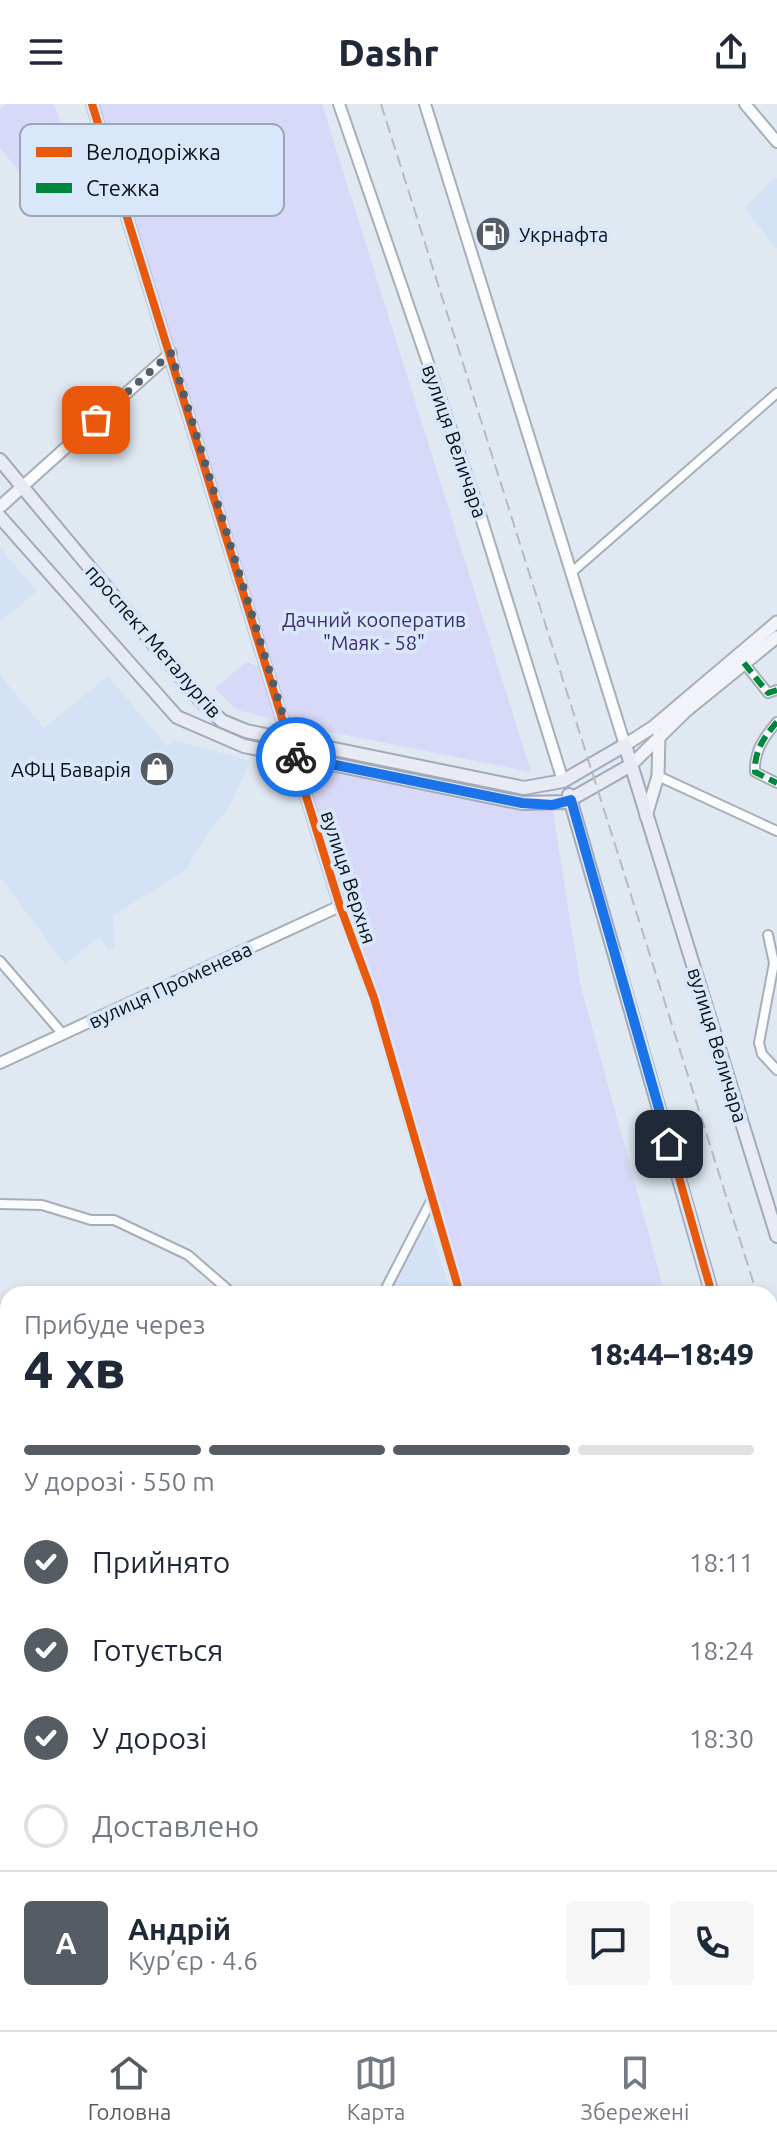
<!DOCTYPE html>
<html lang="uk">
<head>
<meta charset="utf-8">
<style>
	:root { --surface:#fff; --page:#f6f6f7; --text:#1f2937; --muted:#747a83; --line:#e0e1e3; --accent:#565c63 }
	body { margin:0; font-family:Ubuntu,sans-serif; background:var(--page); color:var(--text); height:100vh; display:flex; flex-direction:column; font-size:30px; white-space:nowrap }
	* { box-sizing:border-box; margin:0 }
	p { font-size:26px; color:var(--muted) }
	.icon { flex:none; width:44px; height:44px; fill:none; stroke:currentColor; stroke-width:2; stroke-linecap:round; stroke-linejoin:round }
	.map { position:relative; flex:1; overflow:hidden }
	.side { position:absolute; left:0px; top:1182px; width:778px; height:744px; display:flex; flex-direction:column; background:var(--surface); border-radius:24px 24px 0 0; box-shadow:0 4px 12px #0003 }
	.side>* { flex:none }
	.pin { position:absolute; display:grid; place-items:center; width:68px; height:68px; color:#fff; margin:-34px; border-radius:16px; box-shadow:0 4px 12px #0006 }
	.courier { position:absolute; display:grid; place-items:center; width:80px; height:80px; margin:-40px; border:6px solid #1a73e8; border-radius:50%; background:#fff; color:#222; box-shadow:0 2px 10px #0007 }
	.head em { font-style:normal; font-weight:800 }
	.head div { display:flex; flex-direction:column-reverse }
	.head { display:flex; align-items:center; justify-content:space-between; height:136px; padding:0 24px }
	h1 { font-size:52px; font-weight:800; line-height:60px }
	.bar { display:grid; grid-template-columns:repeat(4,1fr); gap:12px 8px; align-content:center; height:96px; padding:0 24px }
	.bar i { height:10px; border-radius:6px; background:var(--line) }
	.bar .current { background:var(--accent) }
	.bar p { grid-column:span 4 }
	.line { display:flex; align-items:center; gap:20px; padding:0 24px; border-top:2px solid var(--line) }
	.line div { flex:1 }
	.round { display:grid; place-items:center; flex:none; width:84px; height:84px; border-radius:8px; background:var(--page) }
	ol { padding:0 24px; list-style:none }
	li { display:flex; align-items:center; gap:24px; height:88px }
	li p { margin-inline-start:auto }
	li .icon { padding:8px; border-radius:50%; background:var(--accent); color:#fff; stroke-width:4 }
	li:last-child { color:var(--muted) }
	li i { width:44px; height:44px; border:4px solid var(--line); border-radius:50% }
	header { display:flex; justify-content:space-between; align-items:center; height:104px; padding:0 24px; background:var(--surface); font-size:36px; font-weight:800 }
	.tab-bar { display:flex; justify-content:space-around; align-items:center; height:112px; border-top:2px solid var(--line); background:var(--surface); font-size:22px; color:var(--muted) }
	.tab-bar a { display:grid; justify-items:center; gap:4px }
	.tab-bar .current { color:var(--accent) }
	.map>svg:first-child { display:block }
	.built { fill:#d4e2f5 }
	.green { fill:#d8d8f8 }
	.water { fill:#99d3e4 }
	.lines { fill:none; stroke-linecap:round; stroke-linejoin:round }
	.minor-casing { stroke:#a7aeb6; stroke-width:12 }
	.tertiary-casing { stroke:#a7aeb6; stroke-width:14 }
	.secondary-casing { stroke:#a7aeb6; stroke-width:15 }
	.primary-casing { stroke:#a2a9bb; stroke-width:16 }
	.minor { stroke:#fafcfd; stroke-width:8 }
	.tertiary { stroke:#fafcfd; stroke-width:10 }
	.secondary { stroke:#f1f3f9; stroke-width:11 }
	.primary { stroke:#e8ebf4; stroke-width:12 }
	.rail { stroke:#b8babc; stroke-width:2; stroke-dasharray:12 6; stroke-linecap:butt }
	.quiet { stroke:#00873e; stroke-width:6; stroke-dasharray:12 6; stroke-linecap:butt }
	.cycleway-casing { stroke:#d8e7fa; stroke-width:13 }
	.cycleway { stroke:#e8590c; stroke-width:8 }
	.done { stroke:#565c63; stroke-width:8; stroke-dasharray:0 14.4 }
	.route { stroke:#1a73e8; stroke-width:10 }
	.labels { text-anchor:middle; dominant-baseline:central; stroke-width:8; stroke-linejoin:round; paint-order:stroke }
	.poi-label { font-size:20px; fill:#0b1016; stroke:#d8e7fa; text-anchor:start }
	.street-label { font-size:20px; fill:#0b1016; stroke:#d8e7fa }
	.park-label { font-size:20px; fill:#412e72; stroke:#d8e7fa }
	.key { fill:#d8e7fa; stroke:#9aa6b6; stroke-width:2 }
	.key-label { font-size:22px; fill:#0b1016 }
</style>
</head>
<body>
<header><svg class="icon" aria-label="menu" viewBox="0 0 24 24"><path d="M4 6h16M4 12h16M4 18h16"/></svg>Dashr<svg class="icon" aria-label="share" viewBox="0 0 24 24"><path d="M12 15V3M7 8l5-5 5 5M5 13v7h14v-7"/></svg></header>
<div class="map">
<svg width="777" height="1926" viewBox="0 0 777 1926">
	<rect width="100%" height="100%" fill="#e0e8f2"/>
	<path class="built" d="M776,73L777,75V145L744,104Z
		M0,444L37,487L0,518Z
		M0,571L44,624L108,572L167,642L174,636L250,657L232,698L195,748L188,764L113,812L115,843L109,847L99,833L65,860L0,773Z
		M427,1114L451,1190H386Z"/>
	<path class="green" d="M6,0H53C74,32 42,49 20,68L0,44V5Z
		M99,0H322L531,668L290,620Z
		M247,558L260,563L277,616L237,606L215,584Z
		M294,652L552,701L580,879L665,1190H459Z"/>
	<path class="water" d="M8,1870V1918H592L626,1926H0V1871Z"/>
	<g class="lines">
		<defs>
			<path id="minor" d="M572,468L777,289
				M744,559L768,589L777,586
				M777,618C764,633 754,647 755,668L777,679
				M658,672L777,727
				M340,802L374,894L460,1190
				M768,831L774,859L759,939L762,950L777,966
				M0,857L61,928
				M0,1100L42,1101L91,1116H114L188,1151L233,1190
				M383,1190L432,1095
				M0,1378L8,1386
				M770,1447L777,1446
				M730,1918L777,1917"/>
			<path id="tertiary" d="M339,0L480,410L563,677
				M425,0L625,641
				M745,0L777,38
				M22,383L171,249
				M0,959L340,802L92,0"/>
			<path id="secondary" d="M0,403L22,383
				M625,641L653,623L777,518
				M631,661L686,607L777,533
				M646,712L658,672L659,631"/>
			<path id="primary" d="M0,356L201,597L222,617L246,627L524,684L563,677L625,641L777,1132
				M0,413L177,613L244,642L522,699L566,698L631,661
				M569,691L712,1190
				M770,1396L777,1420"/>
		</defs>
		<use href="#minor" class="minor-casing"/>
		<use href="#tertiary" class="tertiary-casing"/>
		<use href="#secondary" class="secondary-casing"/>
		<use href="#primary" class="primary-casing"/>
		<use href="#minor" class="minor"/>
		<use href="#tertiary" class="tertiary"/>
		<use href="#secondary" class="secondary"/>
		<use href="#primary" class="primary"/>
		<path class="rail" d="M381,0L757,1190
			M770,1217L777,1248
			M770,1237L777,1273"/>
		<path class="quiet" d="M744,559L768,589L777,586
			M777,618C764,633 754,647 755,668L777,679"/>
		<defs>
			<path id="cycleway" d="M92,0L340,802L374,894L460,1190
				M616,851L712,1190"/>
		</defs>
		<use href="#cycleway" class="cycleway-casing"/>
		<use href="#cycleway" class="cycleway"/>
	</g>
	<g class="lines">
		<path class="done" d="M96,316L171,249L296,653"/>
		<path class="route" d="M296,653L522,699L552,701L571,696L669,1040"/>
	</g>
	<defs>
		<symbol id="fuel-disc" viewBox="-11 -11 22 22"><circle r="9.5" fill="#565c63" stroke="#d8e7fa"/><path d="M-5.5-6h7V0h2V4h1.3V-2.5L3-4.5l.8-.8L6-3V5H2.5V1h-1V6h-7ZM-4.2-4.7v3.2H.2V-4.7Z" fill="#fff"/></symbol>
		<symbol id="shop-disc" viewBox="-11 -11 22 22"><circle r="9.5" fill="#565c63" stroke="#d8e7fa"/><path d="M-5-2.5h2.3a2.7 3.5 0 0 1 5.4 0H5L5.5 6h-11ZM-1.5-2.5h3a1.5 2.3 0 0 0-3 0Z" fill="#fff"/></symbol>
	</defs>
	<g fill-rule="evenodd">
		<use href="#fuel-disc" x="473" y="110" width="40" height="40"/>
		<use href="#shop-disc" x="137" y="645" width="40" height="40"/>
	</g>
	<g class="labels">
		<g class="poi-label">
			<text x="519" y="130">Укрнафта</text>
			<text x="131" y="665" text-anchor="end">АФЦ Баварiя</text>
		</g>
		<g class="street-label">
			<text transform="translate(455 337) rotate(71)">вулиця Величара</text>
			<text transform="translate(154 537) rotate(49)">проспект Металургів</text>
			<text transform="translate(349 773) rotate(72)">вулиця Верхня</text>
			<text transform="translate(170 881) rotate(-25)">вулиця Променева</text>
			<text transform="translate(718 941) rotate(73)">вулиця Величара</text>
		</g>
		<g class="park-label">
			<text x="374" y="515">Дачний кооператив<tspan x="374" dy="23">"Маяк - 58"</tspan></text>
		</g>
	</g>
	<rect x="20" y="20" width="264" height="92" rx="12" class="key"/>
	<rect x="36" y="43" width="36" height="10" fill="#e8590c"/>
	<rect x="36" y="79" width="36" height="10" fill="#00873e"/>
	<g class="key-label">
		<text x="86" y="56">Велодоріжка</text>
		<text x="86" y="92">Стежка</text>
	</g>
</svg>
<div class="pin" style="left:96px;top:316px;background:#ea580c"><svg class="icon" aria-label="bag" viewBox="0 0 24 24"><path d="M5 8h14l-1 12H6zM9 8a3 3 0 0 1 6 0"/></svg></div>
<div class="pin" style="left:669px;top:1040px;background:#1f2937"><svg class="icon" aria-label="home" viewBox="0 0 24 24"><path d="M3 11l9-7 9 7M6 9v11h12V9"/></svg></div>
<div class="courier" style="left:296px;top:653px"><svg class="icon" aria-label="bike" viewBox="0 0 24 24"><circle cx="6" cy="16" r="4"/><circle cx="18" cy="16" r="4"/><path d="M6 16l4-8h5l3 8M10 8l3 8H6M13 5h3"/></svg></div>
<section class="side">
<div class="head"><div><h1>4 хв</h1><p>Прибуде через</p></div><em>18:44–18:49</em></div>
<div class="bar"><i class="current"></i><i class="current"></i><i class="current"></i><i></i><p>У дорозі · 550 m</p></div>
<ol>
<li><svg class="icon" aria-label="check" viewBox="0 0 24 24"><path d="M5 12l5 5 9-10"/></svg>Прийнято<p>18:11</p></li>
<li><svg class="icon" aria-label="check" viewBox="0 0 24 24"><path d="M5 12l5 5 9-10"/></svg>Готується<p>18:24</p></li>
<li><svg class="icon" aria-label="check" viewBox="0 0 24 24"><path d="M5 12l5 5 9-10"/></svg>У дорозі<p>18:30</p></li>
<li><i></i>Доставлено</li>
</ol>
<div class="line" style="height:144px"><b class="round" style="background:var(--accent);color:#fff">А</b><div><b>Андрій</b><p>Кур’єр · 4.6</p></div><a class="round"><svg class="icon" aria-label="chat" viewBox="0 0 24 24"><path d="M4 5h16v11H9l-5 4z"/></svg></a><a class="round"><svg class="icon" aria-label="phone" viewBox="0 0 24 24"><path d="M5 4h4l2 5-3 2q2 4 5 5l2-3 5 2v4C11 20 4 13 5 4z"/></svg></a></div>
</section>
</div>
<nav class="tab-bar">
<a class="current"><svg class="icon" aria-label="home" viewBox="0 0 24 24"><path d="M3 11l9-7 9 7M6 9v11h12V9"/></svg>Головна</a>
<a><svg class="icon" aria-label="map" viewBox="0 0 24 24"><path d="M3 6l6-2 6 2 6-2v14l-6 2-6-2-6 2zM9 4v14M15 6v14"/></svg>Карта</a>
<a><svg class="icon" aria-label="saved" viewBox="0 0 24 24"><path d="M7 4h10v16l-5-4-5 4z"/></svg>Збережені</a>
</nav>
</body>
</html>
